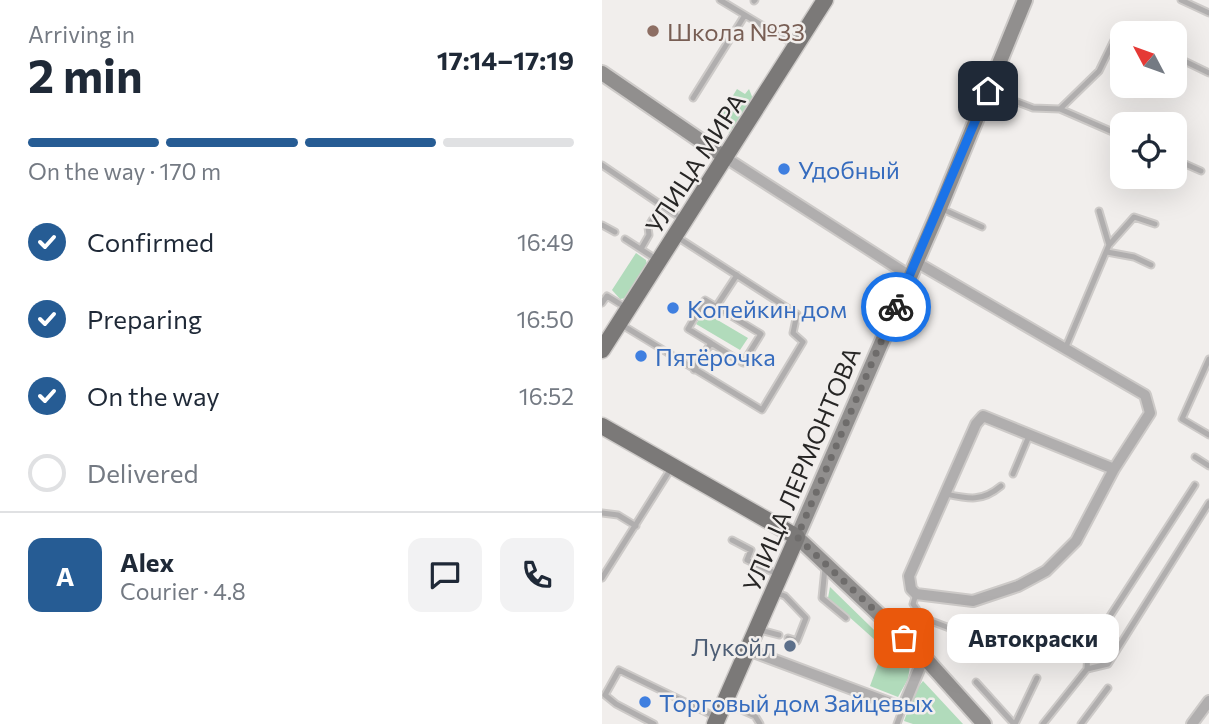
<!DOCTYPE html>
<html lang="en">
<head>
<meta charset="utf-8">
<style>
	:root { --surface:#fff; --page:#f2f2f3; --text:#1f2937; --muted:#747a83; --line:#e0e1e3; --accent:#265c94 }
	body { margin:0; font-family:Commissioner,sans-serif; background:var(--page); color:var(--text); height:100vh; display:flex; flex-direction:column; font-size:26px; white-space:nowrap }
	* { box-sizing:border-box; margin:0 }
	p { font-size:23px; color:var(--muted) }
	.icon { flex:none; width:38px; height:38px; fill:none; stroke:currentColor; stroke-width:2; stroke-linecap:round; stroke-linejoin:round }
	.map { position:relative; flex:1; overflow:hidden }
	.side { display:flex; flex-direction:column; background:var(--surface); width:602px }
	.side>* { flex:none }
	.needle { width:46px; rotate:311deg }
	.buttons { position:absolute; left:508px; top:21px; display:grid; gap:14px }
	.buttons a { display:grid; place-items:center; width:77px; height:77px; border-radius:14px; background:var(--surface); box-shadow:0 7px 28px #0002; font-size:35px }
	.pin { position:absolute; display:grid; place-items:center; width:60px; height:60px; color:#fff; margin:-30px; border-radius:14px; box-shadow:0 4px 10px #0006 }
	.courier { position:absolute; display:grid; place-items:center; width:70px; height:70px; margin:-35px; border:5px solid #1a73e8; border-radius:50%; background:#fff; color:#222; box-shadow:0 2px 9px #0007 }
	.bubble { position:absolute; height:49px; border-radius:14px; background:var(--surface); box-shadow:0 7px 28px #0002; font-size:23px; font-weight:700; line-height:49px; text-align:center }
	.headline em { font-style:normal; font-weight:700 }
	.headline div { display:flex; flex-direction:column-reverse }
	.headline { display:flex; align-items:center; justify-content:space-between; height:119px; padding:0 28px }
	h1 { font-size:46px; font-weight:700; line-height:52px }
	.bar { display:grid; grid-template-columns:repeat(4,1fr); gap:10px 7px; align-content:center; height:84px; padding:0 28px }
	.bar i { height:9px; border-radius:5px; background:var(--line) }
	.bar .current { background:var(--accent) }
	.bar p { grid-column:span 4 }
	.line { display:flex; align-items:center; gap:18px; padding:0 28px; border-top:2px solid var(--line) }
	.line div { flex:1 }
	.round { display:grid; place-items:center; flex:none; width:74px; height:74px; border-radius:14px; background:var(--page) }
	ol { padding:0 28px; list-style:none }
	li { display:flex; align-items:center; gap:21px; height:77px }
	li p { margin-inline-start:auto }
	li .icon { padding:7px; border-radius:50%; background:var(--accent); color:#fff; stroke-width:4 }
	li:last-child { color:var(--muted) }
	li i { width:38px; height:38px; border:4px solid var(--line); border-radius:50% }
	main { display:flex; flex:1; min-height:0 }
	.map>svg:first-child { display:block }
	.green { fill:#b1dbbb }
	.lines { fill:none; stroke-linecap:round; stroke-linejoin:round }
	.lane-casing { stroke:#cdcac8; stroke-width:9 }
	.street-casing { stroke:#cdcac8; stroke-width:14 }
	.secondary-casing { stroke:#cdcac8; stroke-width:18 }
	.primary-casing { stroke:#cdcac8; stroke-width:19 }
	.lane { stroke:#b0aeae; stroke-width:5 }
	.street { stroke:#b0aeae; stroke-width:10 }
	.secondary { stroke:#918f8e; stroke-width:14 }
	.primary { stroke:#7b7978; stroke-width:16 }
	.done { stroke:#6e6c6b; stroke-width:7; stroke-dasharray:0 12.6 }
	.route { stroke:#1a73e8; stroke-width:9 }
	.education-dot { fill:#8d6e63; stroke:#f1eeec; stroke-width:2.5 }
	.shop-dot { fill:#3f7fe0; stroke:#f1eeec; stroke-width:2.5 }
	.service-dot { fill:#5c6f8a; stroke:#f1eeec; stroke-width:2.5 }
	.labels { text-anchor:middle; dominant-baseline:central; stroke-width:5; stroke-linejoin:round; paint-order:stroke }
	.education-label { font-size:24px; fill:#785e54; stroke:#f1eeec; text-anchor:start }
	.street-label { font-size:24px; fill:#272625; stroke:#f1eeec }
	.shop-label { font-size:24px; fill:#366cbe; stroke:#f1eeec; text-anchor:start }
	.service-label { font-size:24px; fill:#4e5e75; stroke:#f1eeec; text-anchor:end }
</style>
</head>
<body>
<main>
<section class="side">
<div class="headline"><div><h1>2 min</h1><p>Arriving in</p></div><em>17:14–17:19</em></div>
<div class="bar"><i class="current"></i><i class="current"></i><i class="current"></i><i></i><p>On the way · 170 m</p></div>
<ol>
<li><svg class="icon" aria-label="check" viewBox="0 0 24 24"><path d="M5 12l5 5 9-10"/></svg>Confirmed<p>16:49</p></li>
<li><svg class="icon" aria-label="check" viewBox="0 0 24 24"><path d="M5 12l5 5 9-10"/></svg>Preparing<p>16:50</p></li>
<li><svg class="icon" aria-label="check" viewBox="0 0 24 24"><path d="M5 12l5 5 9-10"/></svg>On the way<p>16:52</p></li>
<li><i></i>Delivered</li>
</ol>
<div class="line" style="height:126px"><b class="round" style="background:var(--accent);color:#fff">A</b><div><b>Alex</b><p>Courier · 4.8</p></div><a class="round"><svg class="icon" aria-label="chat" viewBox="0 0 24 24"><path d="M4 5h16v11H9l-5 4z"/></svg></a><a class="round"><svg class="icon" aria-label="phone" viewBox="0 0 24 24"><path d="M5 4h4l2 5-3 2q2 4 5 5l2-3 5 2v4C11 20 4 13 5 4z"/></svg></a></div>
</section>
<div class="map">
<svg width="607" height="724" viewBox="0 0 607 724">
	<rect width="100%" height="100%" fill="#f1eeec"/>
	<path class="green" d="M135,89L143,94L147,89L151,99L129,134L114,123Z
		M34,253L44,260L45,265L24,298L18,299L10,290Z
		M102,312L146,338L138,350L94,324Z
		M228,587L308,665L306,679L296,697L268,686L282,648L226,598Z
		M321,681L361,724H311L302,721L313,691Z"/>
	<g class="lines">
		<defs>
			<path id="lane" d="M118,0L191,44
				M579,0L607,13
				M152,1L153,0
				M572,56L607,73
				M389,92L431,108L458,109L497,71L517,30L525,33
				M91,98L143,15
				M458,109L520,136
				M572,159L599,171
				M0,165L80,219
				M338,208L380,227
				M0,225L13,232
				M23,239L54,259
				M507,245L532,217L553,224
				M39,249L47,235L46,227L59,205
				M505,252L532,257L549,265
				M0,303L5,296L23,307
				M114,307L135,275
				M20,325L160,410L201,342L191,333L195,314L75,237
				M463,349L507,245L497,211
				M607,359L580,419L607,435
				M92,370L109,343L141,363L159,334L103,300L86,329L109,343
				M593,457L607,466
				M411,474L427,436
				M344,494C367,499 380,502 399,486
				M0,513L16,515L34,526
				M130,540L149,550L145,560L175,574
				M223,568L220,598L244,618
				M0,578L70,467
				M174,593L183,596L204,618L195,641L186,638
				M314,594L311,604L321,618L390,644
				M158,630L177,635
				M485,669L506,664L607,503
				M374,682L412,724
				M126,704L153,716L158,724
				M52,724L14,704L3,695L17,670L114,717
				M295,724L301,708
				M413,724L435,678
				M441,724L485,669L486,650L593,485
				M479,724L506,688"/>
			<path id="street" d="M124,158L308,276
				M314,262L543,395L548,413L512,469L381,416L374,424L307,576L309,589L314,594L371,601L416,586L444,571L474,541L512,469
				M146,650L301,708L322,657
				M590,724L607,701"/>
			<path id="secondary" d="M0,73L124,158
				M382,724L322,657L195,537L338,208L423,0"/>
			<path id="primary" d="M0,350L223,0
				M0,426L195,537L113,724"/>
		</defs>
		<use href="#lane" class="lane-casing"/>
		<use href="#street" class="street-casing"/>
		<use href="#secondary" class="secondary-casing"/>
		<use href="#primary" class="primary-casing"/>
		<use href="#lane" class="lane"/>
		<use href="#street" class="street"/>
		<use href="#secondary" class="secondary"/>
		<use href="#primary" class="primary"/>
	</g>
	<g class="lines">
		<path class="done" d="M294,307L195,537L302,638"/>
		<path class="route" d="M294,307L386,91"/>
	</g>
	<circle class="education-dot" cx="51" cy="31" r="7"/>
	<g class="shop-dot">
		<circle cx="182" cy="169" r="7"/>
		<circle cx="71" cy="308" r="7"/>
		<circle cx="39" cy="356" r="7"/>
		<circle cx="43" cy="702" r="7"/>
	</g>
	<circle class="service-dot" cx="188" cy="646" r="7"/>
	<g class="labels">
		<g class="education-label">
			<text x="65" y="31">Школа №33</text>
		</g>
		<g class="street-label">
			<text transform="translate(93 163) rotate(-57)">УЛИЦА МИРА</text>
			<text transform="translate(199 469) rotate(-67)">УЛИЦА ЛЕРМОНТОВА</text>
		</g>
		<g class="shop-label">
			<text x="196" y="169">Удобный</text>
			<text x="85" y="308">Копейкин дом</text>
			<text x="53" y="356">Пятёрочка</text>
			<text x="57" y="702">Торговый дом Зайцевых</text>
		</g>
		<g class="service-label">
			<text x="174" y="646">Лукойл</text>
		</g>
	</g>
</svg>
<div class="buttons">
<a><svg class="needle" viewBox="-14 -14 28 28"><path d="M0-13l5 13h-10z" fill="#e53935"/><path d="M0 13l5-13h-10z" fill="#747a83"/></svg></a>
<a><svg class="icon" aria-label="locate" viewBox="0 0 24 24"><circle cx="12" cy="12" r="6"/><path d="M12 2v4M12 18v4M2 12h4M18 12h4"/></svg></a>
</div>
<div class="pin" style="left:302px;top:638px;background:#ea580c"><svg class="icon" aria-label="bag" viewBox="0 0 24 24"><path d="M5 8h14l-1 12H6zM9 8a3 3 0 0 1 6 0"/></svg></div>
<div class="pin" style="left:386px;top:91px;background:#1f2937"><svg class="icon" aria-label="home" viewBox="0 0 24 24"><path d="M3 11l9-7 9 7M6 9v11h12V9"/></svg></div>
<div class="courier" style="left:294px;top:307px"><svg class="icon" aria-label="bike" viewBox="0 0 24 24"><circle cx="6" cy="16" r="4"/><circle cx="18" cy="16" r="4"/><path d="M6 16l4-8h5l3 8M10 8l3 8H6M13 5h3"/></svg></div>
<div class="bubble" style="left:345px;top:614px;width:172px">Автокраски</div>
</div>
</main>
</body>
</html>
